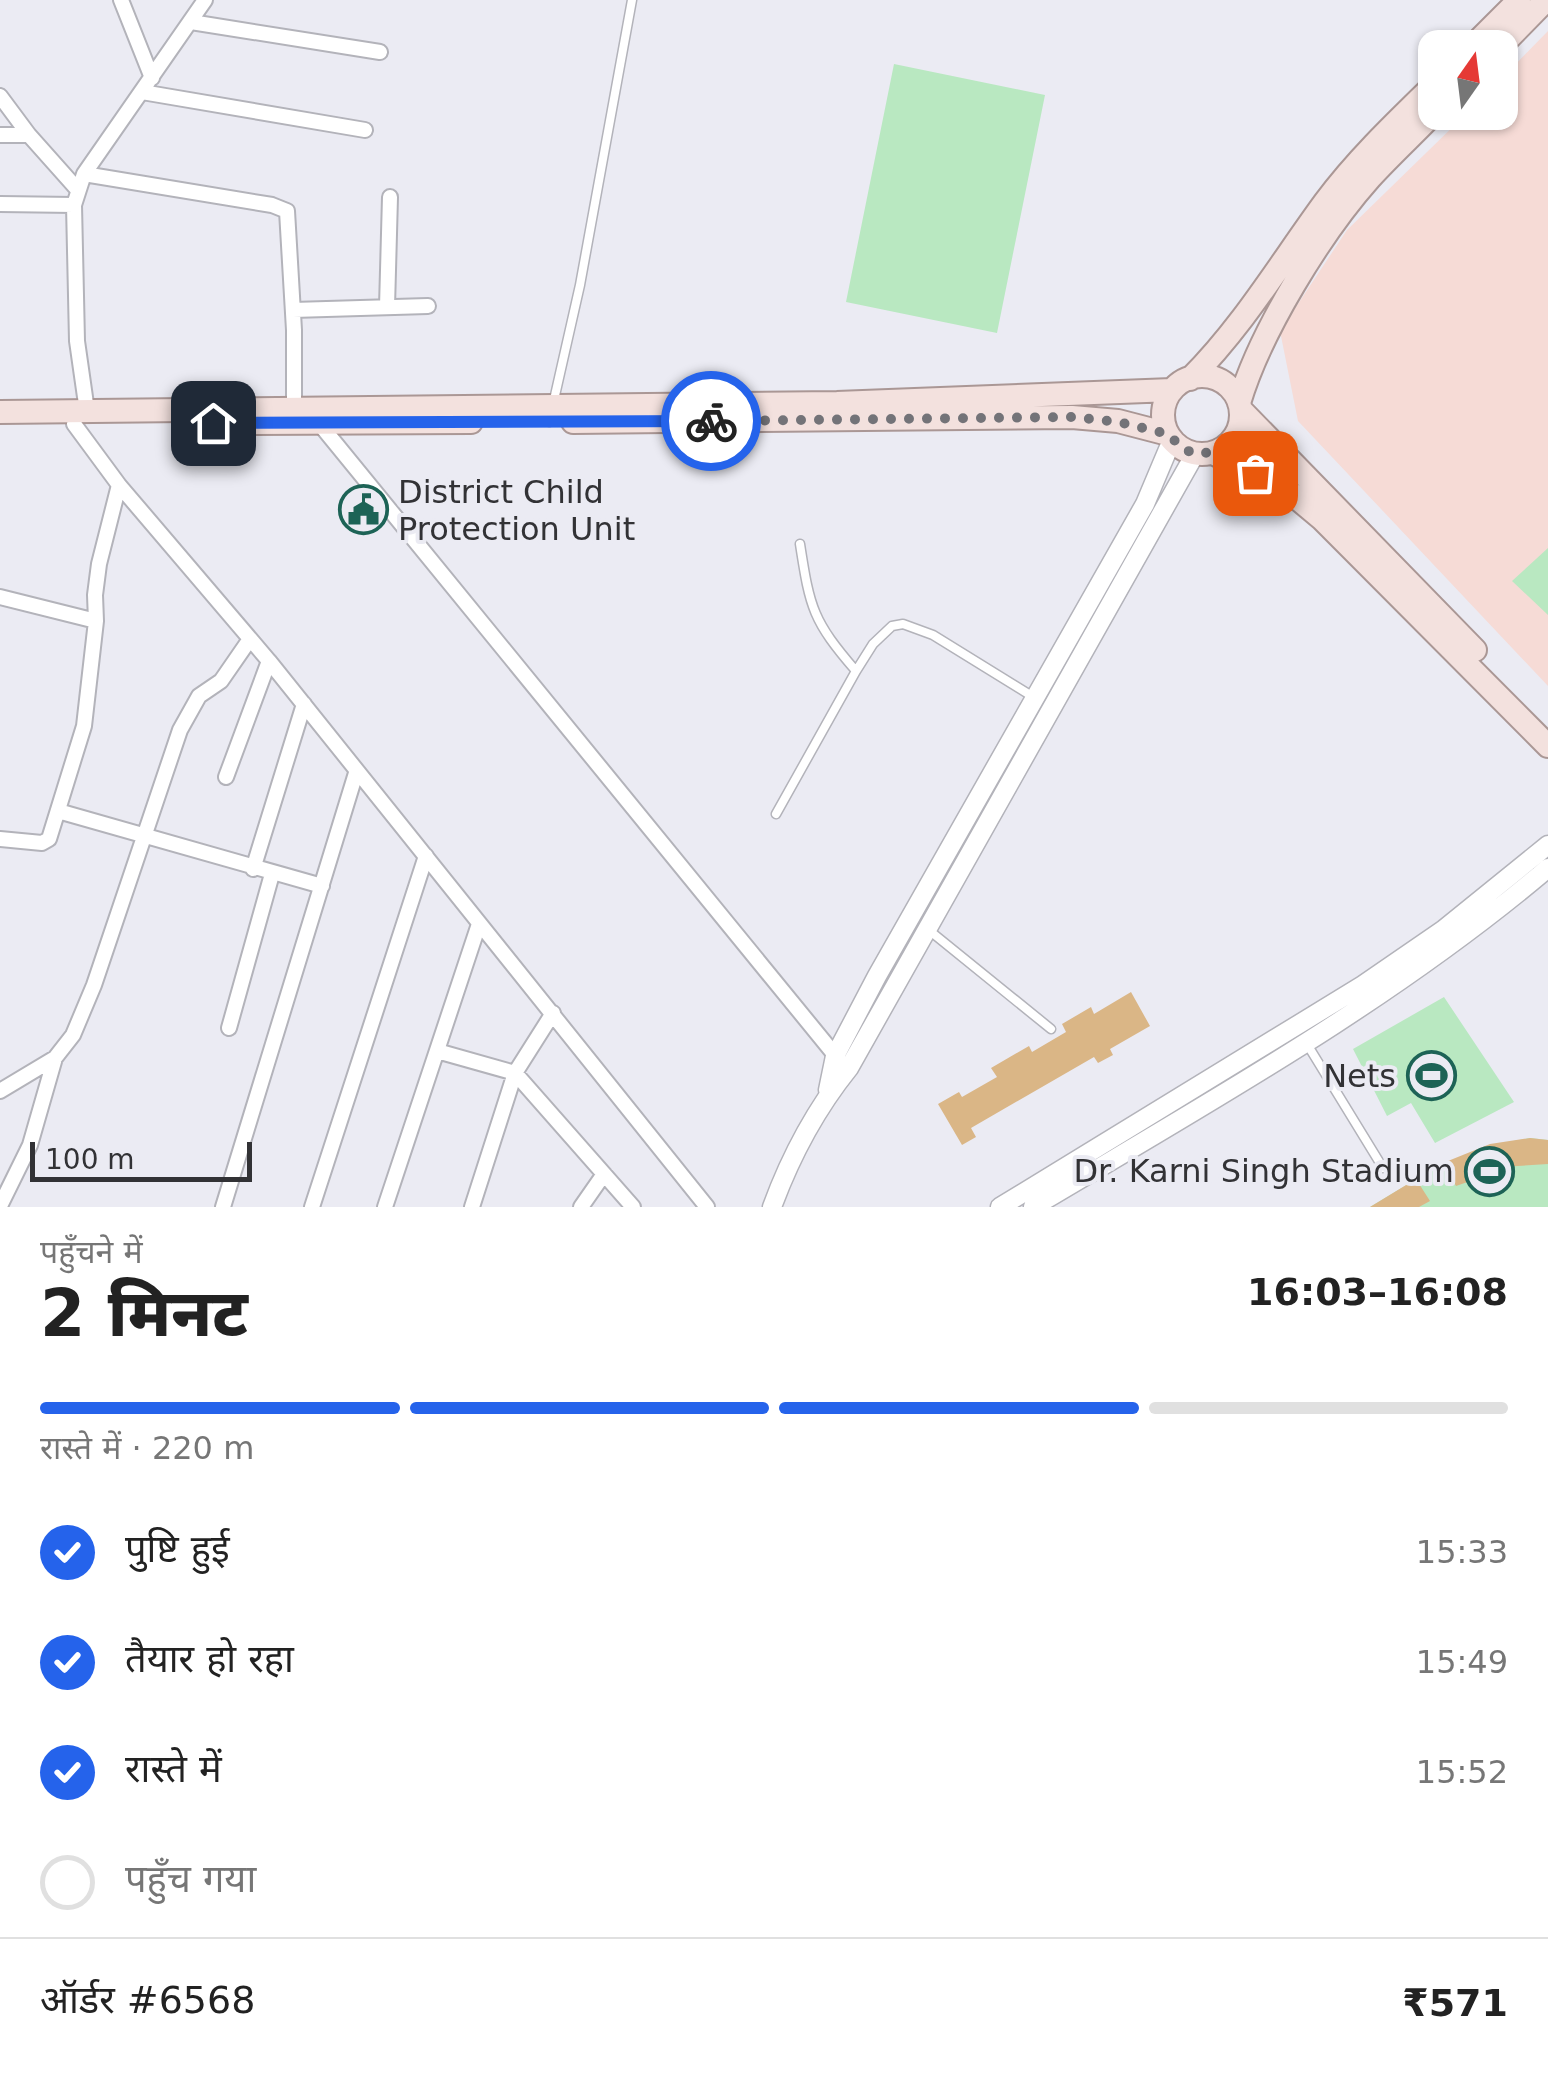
<!DOCTYPE html>
<html lang="hi">
<head>
<meta charset="utf-8">
<style>
	:root { --surface:#fff; --page:#f2f2f2; --text:#222; --muted:#767676; --line:#e0e0e0; --accent:#2563eb }
	body { margin:0; font-family:"DejaVu Sans","Noto Sans Devanagari",sans-serif; background:var(--page); color:var(--text); height:100vh; display:flex; flex-direction:column; font-size:38px; white-space:nowrap }
	* { box-sizing:border-box; margin:0 }
	p { font-size:32px; color:var(--muted) }
	.icon { flex:none; width:55px; height:55px; fill:none; stroke:currentColor; stroke-width:2; stroke-linecap:round; stroke-linejoin:round }
	.map { position:relative; height:1207px; overflow:hidden }
	.side { display:flex; flex-direction:column; background:var(--surface); flex:1 }
	.side>* { flex:none }
	.needle { width:65px; rotate:14deg }
	.fabs { position:absolute; left:1418px; top:30px; display:grid; gap:20px }
	.fabs a { display:grid; place-items:center; width:100px; height:100px; border-radius:20px; background:var(--surface); box-shadow:0 2px 8px #0004; font-size:50px }
	.scale { position:absolute; left:30px; bottom:25px; width:222px; box-sizing:border-box; padding-left:10px; border:5px solid #323235; border-top:0; font-size:28px; line-height:35px; white-space:nowrap; color:#323235; -webkit-text-stroke:8px #ebebf3; paint-order:stroke }
	.pin { position:absolute; display:grid; place-items:center; width:85px; height:85px; color:#fff; margin:-42px; border-radius:20px; box-shadow:0 5px 15px #0006 }
	.courier { position:absolute; display:grid; place-items:center; width:100px; height:100px; margin:-50px; border:8px solid #2563eb; border-radius:50%; background:#fff; color:#222; box-shadow:0 2px 12px #0007 }
	.headline em { font-style:normal; font-weight:800 }
	.headline div { display:flex; flex-direction:column-reverse }
	.headline { display:flex; align-items:center; justify-content:space-between; height:170px; padding:0 40px }
	h1 { font-size:65px; font-weight:800; line-height:75px }
	.bar { display:grid; grid-template-columns:repeat(4,1fr); gap:15px 10px; align-content:center; height:120px; padding:0 40px }
	.bar i { height:12px; border-radius:8px; background:var(--line) }
	.bar .active { background:var(--accent) }
	.bar p { grid-column:span 4 }
	.line { display:flex; align-items:center; gap:25px; padding:0 40px; border-top:2px solid var(--line) }
	.line div { flex:1 }
	ol { padding:0 40px; list-style:none }
	li { display:flex; align-items:center; gap:30px; height:110px }
	li p { margin-inline-start:auto }
	li .icon { padding:10px; border-radius:50%; background:var(--accent); color:#fff; stroke-width:4 }
	li:last-child { color:var(--muted) }
	li i { width:55px; height:55px; border:5px solid var(--line); border-radius:50% }
	.map>svg:first-child { display:block }
	.education { fill:#f6dbd6 }
	.green { fill:#b9e8c1 }
	.building { fill:#dab686 }
	.lines { fill:none; stroke-linecap:round; stroke-linejoin:round }
	.service-casing { stroke:#b3b3ba; stroke-width:11 }
	.minor-casing { stroke:#b3b3ba; stroke-width:18 }
	.tertiary-casing { stroke:#b3b3ba; stroke-width:21 }
	.primary-casing { stroke:#aa9795; stroke-width:26 }
	.service { stroke:#fff; stroke-width:8 }
	.minor { stroke:#fff; stroke-width:14 }
	.tertiary { stroke:#fff; stroke-width:18 }
	.primary { stroke:#f3e1de; stroke-width:22 }
	.done { stroke:#737378; stroke-width:10; stroke-dasharray:0 18 }
	.route { stroke:#2563eb; stroke-width:12 }
	.labels { text-anchor:middle; dominant-baseline:central; stroke-width:8; stroke-linejoin:round; paint-order:stroke }
	.poi-label { font-size:32px; fill:#323235; stroke:#ebebf3; text-anchor:end }
</style>
</head>
<body>
<div class="map">
<svg width="1548" height="1207" viewBox="0 0 1548 1207">
	<rect width="100%" height="100%" fill="#ebebf3"/>
	<path class="education" d="M1548,31V686L1298,421L1280,331L1347,230L1467,113L1500,112V80Z"/>
	<path class="green" d="M894,64L1045,95L997,333L846,302Z
		M1548,548V615L1512,581Z
		M1444,997L1514,1102L1435,1143L1411,1103L1387,1116L1353,1049Z
		M1530,1138L1548,1140V1207H1370C1428,1172 1462,1149 1530,1138Z"/>
	<path class="building" d="M1131,992L1150,1026L1110,1049L1113,1055L1098,1063L1094,1057L971,1128L976,1137L962,1145L938,1104L959,1092L962,1097L997,1077L991,1068L1029,1046L1032,1052L1066,1032L1062,1024L1091,1007L1094,1014Z
		M1530,1138L1548,1140V1164L1501,1167L1502,1170L1456,1186L1443,1163L1490,1144Z
		M1416,1179L1430,1201L1419,1207H1370Z"/>
	<g class="lines">
		<defs>
			<path id="service" d="M549,422L580,285L632,0
				M800,544C810,609 813,621 856,671
				M776,814L856,671L873,644L892,626L903,624L933,635L1035,698
				M930,931L1051,1029
				M1307,1044L1383,1168"/>
			<path id="minor" d="M121,0L152,78
				M191,22L380,52
				M142,92L365,130
				M0,96L29,135L78,190
				M0,135H29
				M84,174L272,205L287,211L294,330V406
				M0,204L74,205
				M387,307L390,197
				M293,310L428,306
				M87,411L77,341L74,205L84,174L205,0
				M318,422L839,1060
				M74,424L119,485L269,661L707,1207
				M0,597L96,621
				M226,777L269,661
				M58,811L322,886
				M0,839L42,843L49,839L84,726L96,621L95,595L99,564L119,485
				M253,869L304,704
				M229,1028L272,874
				M437,1051L515,1073L633,1207
				M0,1091L55,1058L73,1035L94,985L180,730L199,696L221,681L250,639
				M0,1206L30,1145L55,1058
				M223,1207L356,773
				M312,1207L426,856
				M385,1207L479,924
				M472,1207L515,1073L553,1013
				M581,1207L604,1174"/>
			<path id="tertiary" d="M828,1090L835,1056L877,976L1145,504L1172,440
				M772,1207C790,1158 816,1109 849,1068L1195,454
				M1000,1207L1363,985L1443,930L1548,845
				M1033,1207C1209,1102 1391,1001 1548,868"/>
			<path id="primary" d="M1471,48L1519,0
				M1499,48L1546,0
				M1163 415a39 39 0 1 1 78 0a39 39 0 1 1-78 0Z
				M1190,379C1243,326 1281,262 1325,202C1357,159 1397,121 1435,84
				M1239,403C1260,332 1321,233 1370,178C1391,155 1414,134 1435,112
				M1241,410L1475,650
				M0,412L837,403L1172,390
				M573,422L1072,417L1118,421L1168,434
				M238,423L471,422
				M1213,453L1292,494L1322,519L1548,746"/>
		</defs>
		<use href="#service" class="service-casing"/>
		<use href="#minor" class="minor-casing"/>
		<use href="#tertiary" class="tertiary-casing"/>
		<use href="#primary" class="primary-casing"/>
		<use href="#service" class="service"/>
		<use href="#minor" class="minor"/>
		<use href="#tertiary" class="tertiary"/>
		<use href="#primary" class="primary"/>
	</g>
	<g class="lines">
		<path class="done" d="M711,421L1072,417L1118,422L1168,434L1182,448L1195,454L1213,452L1255,473"/>
		<path class="route" d="M213,423L711,421"/>
	</g>
	<defs>
		<symbol id="civic-ring" viewBox="-11 -11 22 22"><circle r="9.5" fill="#ebebf3" stroke="#1d6356" stroke-width="1.5"/><path d="M-.6-6.5H3V-4.5H.6V-3L4-1V1h2V6H-6V1h2V-1L-.6-3ZM-1.2 2.5V6h2.4V2.5Z" fill="#1d6356"/></symbol>
		<symbol id="stadium-ring" viewBox="-11 -11 22 22"><circle r="9.5" fill="#ebebf3" stroke="#1d6356" stroke-width="1.5"/><path d="M0-5a6.5 5 0 1 0 0 10a6.5 5 0 1 0 0-10ZM-3.5-1.8h7v3.6h-7Z" fill="#1d6356"/></symbol>
	</defs>
	<g fill-rule="evenodd">
		<use href="#civic-ring" x="336" y="482" width="55" height="55"/>
		<use href="#stadium-ring" x="1404" y="1048" width="55" height="55"/>
		<use href="#stadium-ring" x="1462" y="1144" width="55" height="55"/>
	</g>
	<g class="labels">
		<g class="poi-label">
			<text x="398" y="492" text-anchor="start">District Child<tspan x="398" dy="37">Protection Unit</tspan></text>
			<text x="1396" y="1076">Nets</text>
			<text x="1454" y="1171">Dr. Karni Singh Stadium</text>
		</g>
	</g>
</svg>
<div class="fabs">
<a><svg class="needle" viewBox="-14 -14 28 28"><path d="M0-13l5 13h-10z" fill="#e53935"/><path d="M0 13l5-13h-10z" fill="#767676"/></svg></a>
</div>
<div class="scale">100 m</div>
<div class="pin" style="left:1255px;top:473px;background:#ea580c"><svg class="icon" aria-label="bag" viewBox="0 0 24 24"><path d="M5 8h14l-1 12H6zM9 8a3 3 0 0 1 6 0"/></svg></div>
<div class="pin" style="left:213px;top:423px;background:#1f2937"><svg class="icon" aria-label="home" viewBox="0 0 24 24"><path d="M3 11l9-7 9 7M6 9v11h12V9"/></svg></div>
<div class="courier" style="left:711px;top:421px"><svg class="icon" aria-label="bike" viewBox="0 0 24 24"><circle cx="6" cy="16" r="4"/><circle cx="18" cy="16" r="4"/><path d="M6 16l4-8h5l3 8M10 8l3 8H6M13 5h3"/></svg></div>
</div>
<section class="side">
<div class="headline"><div><h1>2 मिनट</h1><p>पहुँचने में</p></div><em>16:03–16:08</em></div>
<div class="bar"><i class="active"></i><i class="active"></i><i class="active"></i><i></i><p>रास्ते में · 220 m</p></div>
<ol>
<li><svg class="icon" aria-label="check" viewBox="0 0 24 24"><path d="M5 12l5 5 9-10"/></svg>पुष्टि हुई<p>15:33</p></li>
<li><svg class="icon" aria-label="check" viewBox="0 0 24 24"><path d="M5 12l5 5 9-10"/></svg>तैयार हो रहा<p>15:49</p></li>
<li><svg class="icon" aria-label="check" viewBox="0 0 24 24"><path d="M5 12l5 5 9-10"/></svg>रास्ते में<p>15:52</p></li>
<li><i></i>पहुँच गया</li>
</ol>
<div class="line" style="height:130px"><div>ऑर्डर #6568</div><b>₹571</b></div>
</section>
</body>
</html>
